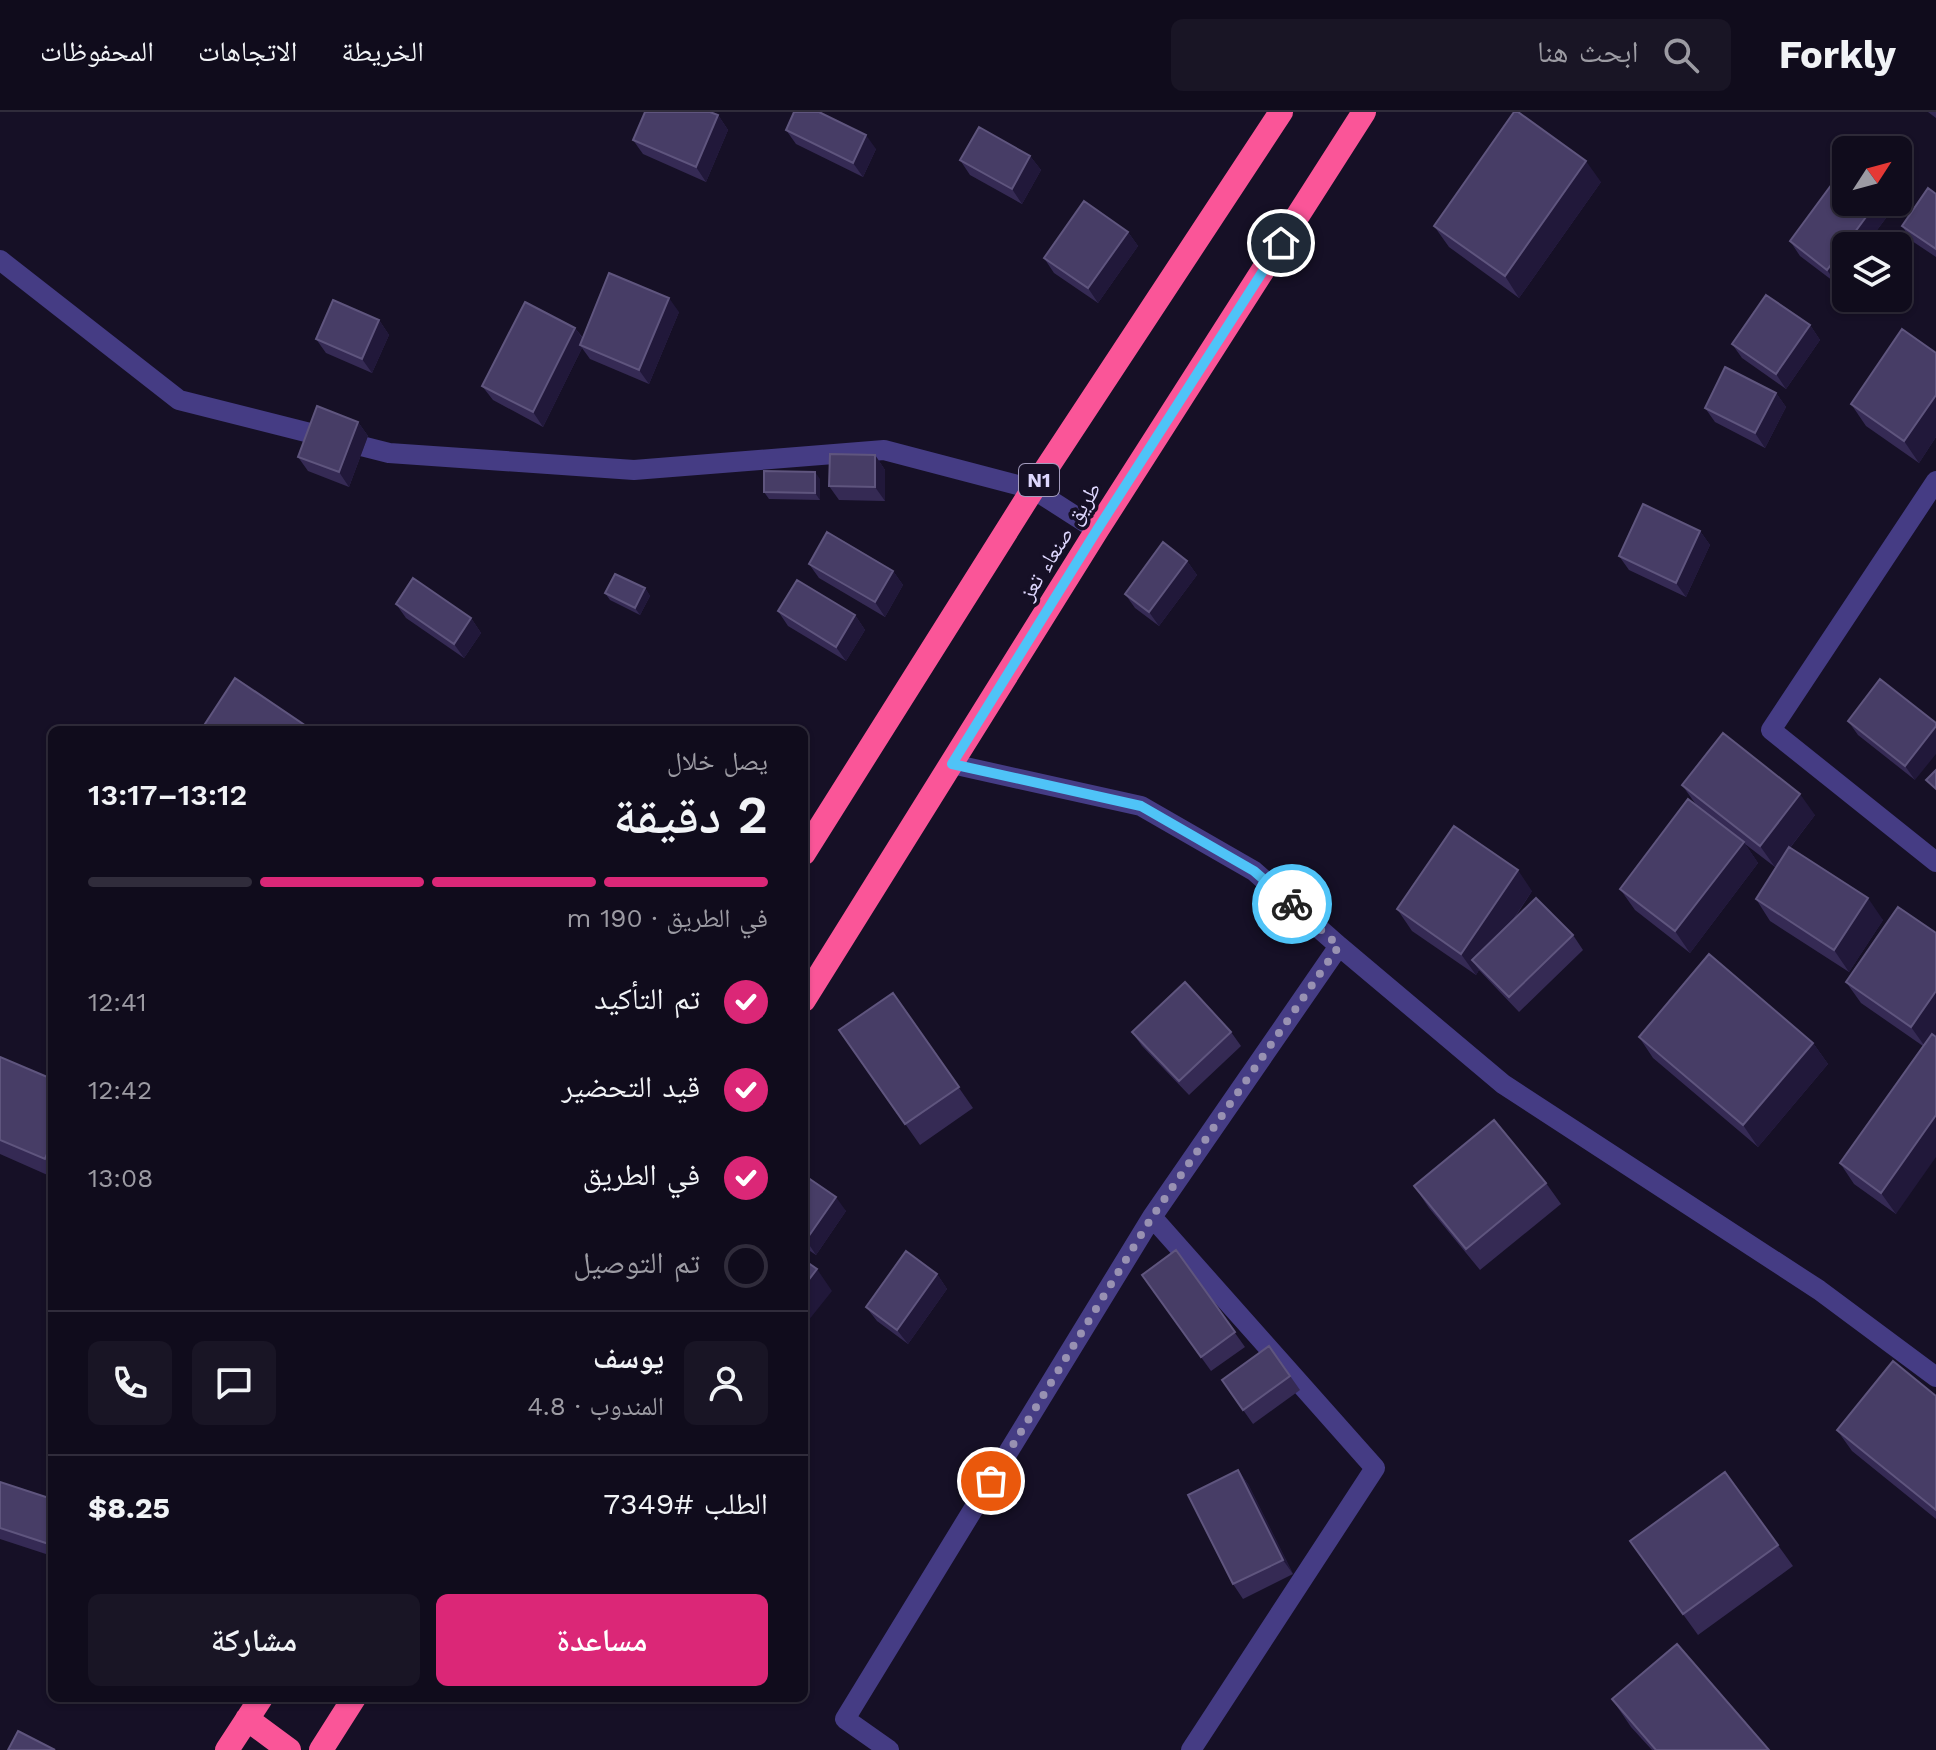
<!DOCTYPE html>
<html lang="ar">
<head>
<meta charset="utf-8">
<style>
	:root { --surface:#100c1c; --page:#191525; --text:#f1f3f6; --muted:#9c9ba3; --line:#302c3b; --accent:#db2777 }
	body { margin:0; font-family:"Work Sans","Noto Naskh Arabic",sans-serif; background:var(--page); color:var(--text); direction:rtl; height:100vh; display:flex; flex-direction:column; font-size:30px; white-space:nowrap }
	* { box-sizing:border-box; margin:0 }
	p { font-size:26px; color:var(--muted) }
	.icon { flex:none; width:44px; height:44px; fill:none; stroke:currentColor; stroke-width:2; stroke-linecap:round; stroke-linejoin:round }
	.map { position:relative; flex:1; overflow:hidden; direction:ltr }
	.sheet { position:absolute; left:48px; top:614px; width:760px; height:976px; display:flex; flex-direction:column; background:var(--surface); border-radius:12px; box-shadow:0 2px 6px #0004,0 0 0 2px var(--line); direction:rtl }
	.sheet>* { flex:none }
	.needle { width:52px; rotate:54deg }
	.buttons { position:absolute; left:1832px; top:24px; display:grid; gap:16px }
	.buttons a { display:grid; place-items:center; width:80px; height:80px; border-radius:12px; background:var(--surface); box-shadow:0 2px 6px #0004,0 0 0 2px var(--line); font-size:40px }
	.pin { position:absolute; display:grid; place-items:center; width:68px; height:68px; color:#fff; margin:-34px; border:4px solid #fff; border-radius:50%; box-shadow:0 2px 8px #0007 }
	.courier { position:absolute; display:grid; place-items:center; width:80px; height:80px; margin:-40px; border:6px solid #4fc3f7; border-radius:50%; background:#fff; color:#222; box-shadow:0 2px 10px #0007 }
	.summary em { font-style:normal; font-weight:600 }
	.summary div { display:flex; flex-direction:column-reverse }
	.summary { display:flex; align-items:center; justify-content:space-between; height:136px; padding:0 40px }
	h1 { font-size:52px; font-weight:600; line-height:60px }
	.bar { display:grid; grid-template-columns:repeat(4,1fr); gap:12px 8px; align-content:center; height:96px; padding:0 40px }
	.bar i { height:10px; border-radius:6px; background:var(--line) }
	.bar .on { background:var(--accent) }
	.bar p { grid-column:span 4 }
	.line { display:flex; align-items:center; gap:20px; padding:0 40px; border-top:2px solid var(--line) }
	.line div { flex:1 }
	.round { display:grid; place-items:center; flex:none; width:84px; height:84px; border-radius:12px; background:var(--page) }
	ol { padding:0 40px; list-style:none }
	li { display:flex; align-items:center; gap:24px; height:88px }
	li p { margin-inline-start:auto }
	li .icon { padding:8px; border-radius:50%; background:var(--accent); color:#fff; stroke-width:4 }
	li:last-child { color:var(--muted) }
	li i { width:44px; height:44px; border:4px solid var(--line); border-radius:50% }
	.action { display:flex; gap:16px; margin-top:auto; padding:16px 40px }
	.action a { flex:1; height:92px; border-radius:12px; background:var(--accent); color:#fff; font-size:32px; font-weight:600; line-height:92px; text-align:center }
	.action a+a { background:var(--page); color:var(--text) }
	header { display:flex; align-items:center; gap:48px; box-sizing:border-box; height:112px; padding:0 40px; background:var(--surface); border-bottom:2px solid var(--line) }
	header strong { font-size:38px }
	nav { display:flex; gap:44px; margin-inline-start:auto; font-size:28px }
	.search { width:560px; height:72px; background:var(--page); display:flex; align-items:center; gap:20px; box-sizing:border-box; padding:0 28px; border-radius:12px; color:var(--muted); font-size:30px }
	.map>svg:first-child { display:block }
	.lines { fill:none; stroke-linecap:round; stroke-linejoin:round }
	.street { stroke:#453c84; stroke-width:20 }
	.highway { stroke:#fa5598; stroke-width:24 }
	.wall { fill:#352a54 }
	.shaded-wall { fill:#21183a }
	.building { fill:#473d66; stroke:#5f557e; stroke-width:2 }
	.done { stroke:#9891b2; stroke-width:8; stroke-dasharray:0 14.4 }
	.route { stroke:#4fc3f7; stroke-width:10 }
	.labels { text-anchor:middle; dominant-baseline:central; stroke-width:7; stroke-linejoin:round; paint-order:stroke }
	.shield { fill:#161026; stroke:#a29bbd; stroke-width:2 }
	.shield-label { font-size:20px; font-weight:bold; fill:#ded7fe }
	.street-label { font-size:22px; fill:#ded7fe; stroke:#161026 }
</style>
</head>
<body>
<header>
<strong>Forkly</strong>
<div class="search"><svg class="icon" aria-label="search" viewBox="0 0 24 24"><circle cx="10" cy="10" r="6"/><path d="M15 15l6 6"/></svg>ابحث هنا</div>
<nav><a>الخريطة</a><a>الاتجاهات</a><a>المحفوظات</a></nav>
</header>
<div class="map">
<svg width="1936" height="1638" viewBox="0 0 1936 1638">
	<rect width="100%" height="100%" fill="#161026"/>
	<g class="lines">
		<path class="street" d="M0,148L179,288L389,341L634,358L884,338L1033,377L1097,418
			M1936,369L1771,618L1936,750
			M952,652L1141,694L1254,759L1339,834
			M889,1638L845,1607L1152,1105
			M1191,1638L1375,1356L1152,1105L1339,834L1503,972L1819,1178L1936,1265"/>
		<path class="highway" d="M804,741L1033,377L1281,0
			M804,888L1097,418L1364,0
			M247,1607L289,1638
			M227,1638L261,1586
			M321,1638L354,1586"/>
	</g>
	<path class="wall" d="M1928,0H1936V6Z
		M718,3L728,18L706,70L643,42L633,28Z
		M786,18L876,37L863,65L796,32Z
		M1030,44L1041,58L1022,92L970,63L960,48Z
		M1601,70L1519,186L1449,135L1434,114Z
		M1936,82V145L1912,129L1902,114Z
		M1895,94L1865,134H1846L1837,172L1800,144L1790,129Z
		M1128,120L1138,134L1098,191L1054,161L1044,146Z
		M679,200L649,272L590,247L582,236L543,315L493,288L482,274L575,216L583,226Z
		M379,208L389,223L372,261L326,241L316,227Z
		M1810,213L1820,228L1786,277L1742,246L1732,232Z
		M1936,241V325L1919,351L1866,314L1851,292Z
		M1776,281L1786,295L1765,336L1715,310L1705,296Z
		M358,310L368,324L349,375L308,359L298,345Z
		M875,343L885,358V389L839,388L829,374Z
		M820,367V388L769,387L764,380Z
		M1700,419L1710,433L1686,485L1629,458L1619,444Z
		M1187,449L1197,463L1159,514L1135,496L1125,482Z
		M809,452L893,459L903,473L885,505L819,466Z
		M645,476L650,484L640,503L610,488L605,481Z
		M396,492L471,506L481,521L464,546L406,506Z
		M778,499L855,503L865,518L846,549L788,514Z
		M1880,567L1915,668L1858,623L1848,609Z
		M1682,673L1815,703L1790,736L1883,808L1849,860L1770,809L1756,787L1784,744L1775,755L1745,732L1758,751L1690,841L1635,798L1620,777L1697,694Z
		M1532,779L1514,807L1573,823L1583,838L1519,900L1479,858L1476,863L1412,819L1397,797Z
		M1936,821V922L1896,1102L1854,1072L1840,1051L1923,934L1861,891L1846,870Z
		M893,881L973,996L920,1033L839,918Z
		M1132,920H1231L1241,934L1189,983L1142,934Z
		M1639,925L1813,931L1828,952L1758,1035L1653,946Z
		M0,945L52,967V1065L0,1042Z
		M804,1063L846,1099L816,1143L804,1135Z
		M1546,1071L1561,1092L1480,1158L1429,1096L1414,1074Z
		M1176,1138L1245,1235L1211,1259L1142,1163Z
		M937,1162L947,1177L908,1232L877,1209L866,1195Z
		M1269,1234L1300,1278L1253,1312L1222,1268Z
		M1936,1284V1407L1852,1339L1837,1318Z
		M1238,1358L1248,1372L1293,1462L1243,1487L1233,1472Z
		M1725,1360L1793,1454L1698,1523L1630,1429Z
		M0,1370L52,1387V1444L0,1427Z
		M1612,1587L1769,1638H1652L1631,1615Z"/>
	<path class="shaded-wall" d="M718,3L728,18L706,70L696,55Z
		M866,23L876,37L863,65L853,51Z
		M1030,44L1041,58L1022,92L1012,77Z
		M1586,49L1601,70L1519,186L1505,164Z
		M1877,90H1892L1895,94L1865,134H1846V160L1837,172L1827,158Z
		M1128,120L1138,134L1098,191L1088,176Z
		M669,186L679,200L649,272L639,258Z
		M379,208L389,223L372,261L362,247Z
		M1810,213L1820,228L1786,277L1776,262Z
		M575,216L585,230L580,233L582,236L543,315L533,300Z
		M1776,281L1786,295L1765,336L1755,321Z
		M1936,283V325L1919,351L1904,329Z
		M358,310L368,324L349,375L339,360Z
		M875,343L885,358V389L875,375Z
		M815,360L820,367V388L815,381Z
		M1700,419L1710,433L1686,485L1676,471Z
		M1187,449L1197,463L1159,514L1149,500Z
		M893,459L903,473L885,505L875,490Z
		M645,476L650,484L640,503L635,496Z
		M855,503L865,518L846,549L836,535Z
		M471,506L481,521L464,546L454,532Z
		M1936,614V642L1915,668L1905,654Z
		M1800,682L1815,703L1775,755L1760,734Z
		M1744,730L1758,751L1690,841L1675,819Z
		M1518,758L1532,779L1480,856L1472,848L1479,858L1476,863L1461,842Z
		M1868,786L1883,808L1849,860L1834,838Z
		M1936,879V922L1926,936L1911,915Z
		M1813,931L1828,952L1758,1035L1743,1013Z
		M1936,1003V1045L1896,1102L1881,1081Z
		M52,1030V1058L45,1047Z
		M836,1085L846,1099L816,1143L806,1128Z
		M817,1157L832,1179L804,1214V1174Z
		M937,1162L947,1177L908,1232L897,1218Z
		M1238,1358L1248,1372L1293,1462L1283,1448Z"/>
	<path class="building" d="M645,0H710L718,3L696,55L633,28Z
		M794,0H819L866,23L853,51L786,18Z
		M1514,0H1518L1586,49L1505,164L1434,114Z
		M979,15L1030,44L1012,77L960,48Z
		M1846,53V90H1877L1827,158L1790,129Z
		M1928,76L1936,82V137L1902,114Z
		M1084,89L1128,120L1088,176L1044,146Z
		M609,161L669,186L639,258L580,233Z
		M1766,183L1810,213L1776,262L1732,232Z
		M333,188L379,208L362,247L316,227Z
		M525,190L575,216L533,300L482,274Z
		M1902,217L1936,241V283L1904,329L1851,292Z
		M1725,255L1776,281L1755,321L1705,296Z
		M317,294L358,310L339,360L298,345Z
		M830,342L875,343V375L829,374Z
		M764,359L815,360V381L764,380Z
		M1643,392L1700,419L1676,471L1619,444Z
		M827,420L893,459L875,490L809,452Z
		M1163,430L1187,449L1149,500L1125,482Z
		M615,462L645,476L635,496L605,481Z
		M413,466L471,506L454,532L396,492Z
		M797,468L855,503L836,535L778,499Z
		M235,566L312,618H201Z
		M1880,567L1936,611V614L1905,654L1848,609Z
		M1723,621L1800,682L1760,734L1682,673Z
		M1936,658V677L1926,668Z
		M1688,687L1744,730L1675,819L1620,777Z
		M1454,714L1518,758L1461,842L1397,797Z
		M1789,735L1868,786L1834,838L1756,787Z
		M1536,786L1573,823L1509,885L1472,848Z
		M1898,795L1936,821V879L1911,915L1846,870Z
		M1709,842L1813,931L1743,1013L1639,925Z
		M1185,870L1231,920L1179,969L1132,920Z
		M893,881L959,975L905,1012L839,918Z
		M1932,922L1936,925V1003L1881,1081L1840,1051Z
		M0,945L52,967V1030L45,1047L0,1028Z
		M1494,1008L1546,1071L1466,1137L1414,1074Z
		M804,1063L836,1085L806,1128L804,1127Z
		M1176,1138L1235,1220L1201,1245L1142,1163Z
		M906,1139L937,1162L897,1218L866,1195Z
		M804,1148L817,1157L804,1174Z
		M1269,1234L1290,1264L1243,1298L1222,1268Z
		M1893,1249L1936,1284V1398L1837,1318Z
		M1238,1358L1283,1448L1233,1472L1188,1383Z
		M1725,1360L1778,1433L1683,1502L1630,1429Z
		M0,1370L52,1387V1433L0,1416Z
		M1677,1532L1769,1638H1656L1612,1587Z
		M18,1619L55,1638H8Z"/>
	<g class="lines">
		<path class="done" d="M991,1369L1152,1105L1339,834L1292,792"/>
		<path class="route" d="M1281,131L1097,418L952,652L1141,694L1254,759L1292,792"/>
	</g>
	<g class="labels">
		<rect class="shield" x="1019" y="352" width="40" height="32" rx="6"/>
		<g class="shield-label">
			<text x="1039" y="368">N1</text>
		</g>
		<g class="street-label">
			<text transform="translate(1060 429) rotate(-58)">طريق صنعاء تعز</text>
		</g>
	</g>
</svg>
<div class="buttons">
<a><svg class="needle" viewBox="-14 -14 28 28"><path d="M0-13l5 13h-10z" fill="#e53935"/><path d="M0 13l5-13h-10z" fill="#9c9ba3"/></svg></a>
<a><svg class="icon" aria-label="layers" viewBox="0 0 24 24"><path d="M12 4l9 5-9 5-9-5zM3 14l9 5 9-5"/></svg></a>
</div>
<div class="pin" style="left:991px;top:1369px;background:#ea580c"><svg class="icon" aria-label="bag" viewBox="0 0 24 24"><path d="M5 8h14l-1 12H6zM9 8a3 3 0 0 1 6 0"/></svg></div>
<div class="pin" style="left:1281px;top:131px;background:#1f2937"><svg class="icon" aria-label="home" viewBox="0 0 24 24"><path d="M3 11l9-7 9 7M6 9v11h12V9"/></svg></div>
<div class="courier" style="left:1292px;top:792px"><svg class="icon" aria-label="bike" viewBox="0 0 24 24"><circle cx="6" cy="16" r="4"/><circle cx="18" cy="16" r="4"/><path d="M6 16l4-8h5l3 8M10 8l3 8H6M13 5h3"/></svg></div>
<section class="sheet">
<div class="summary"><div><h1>2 دقيقة</h1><p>يصل خلال</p></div><em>13:12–13:17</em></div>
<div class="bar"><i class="on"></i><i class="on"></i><i class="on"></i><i></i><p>في الطريق · 190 m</p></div>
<ol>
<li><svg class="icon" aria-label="check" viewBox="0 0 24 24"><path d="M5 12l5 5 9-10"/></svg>تم التأكيد<p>12:41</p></li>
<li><svg class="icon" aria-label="check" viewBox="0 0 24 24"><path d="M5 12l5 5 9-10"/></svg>قيد التحضير<p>12:42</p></li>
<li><svg class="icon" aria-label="check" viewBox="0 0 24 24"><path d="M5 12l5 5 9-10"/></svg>في الطريق<p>13:08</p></li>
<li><i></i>تم التوصيل</li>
</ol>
<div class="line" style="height:144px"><a class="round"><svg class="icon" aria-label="person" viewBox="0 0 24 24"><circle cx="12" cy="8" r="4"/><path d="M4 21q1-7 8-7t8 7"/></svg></a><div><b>يوسف</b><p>المندوب · 4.8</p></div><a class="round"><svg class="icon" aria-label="chat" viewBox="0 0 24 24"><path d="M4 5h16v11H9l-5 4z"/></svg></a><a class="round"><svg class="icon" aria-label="phone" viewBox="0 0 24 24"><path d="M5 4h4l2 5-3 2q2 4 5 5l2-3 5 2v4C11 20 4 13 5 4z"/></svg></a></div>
<div class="line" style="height:104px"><div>الطلب #7349</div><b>$8.25</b></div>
<div class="action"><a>مساعدة</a><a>مشاركة</a></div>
</section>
</div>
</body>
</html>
